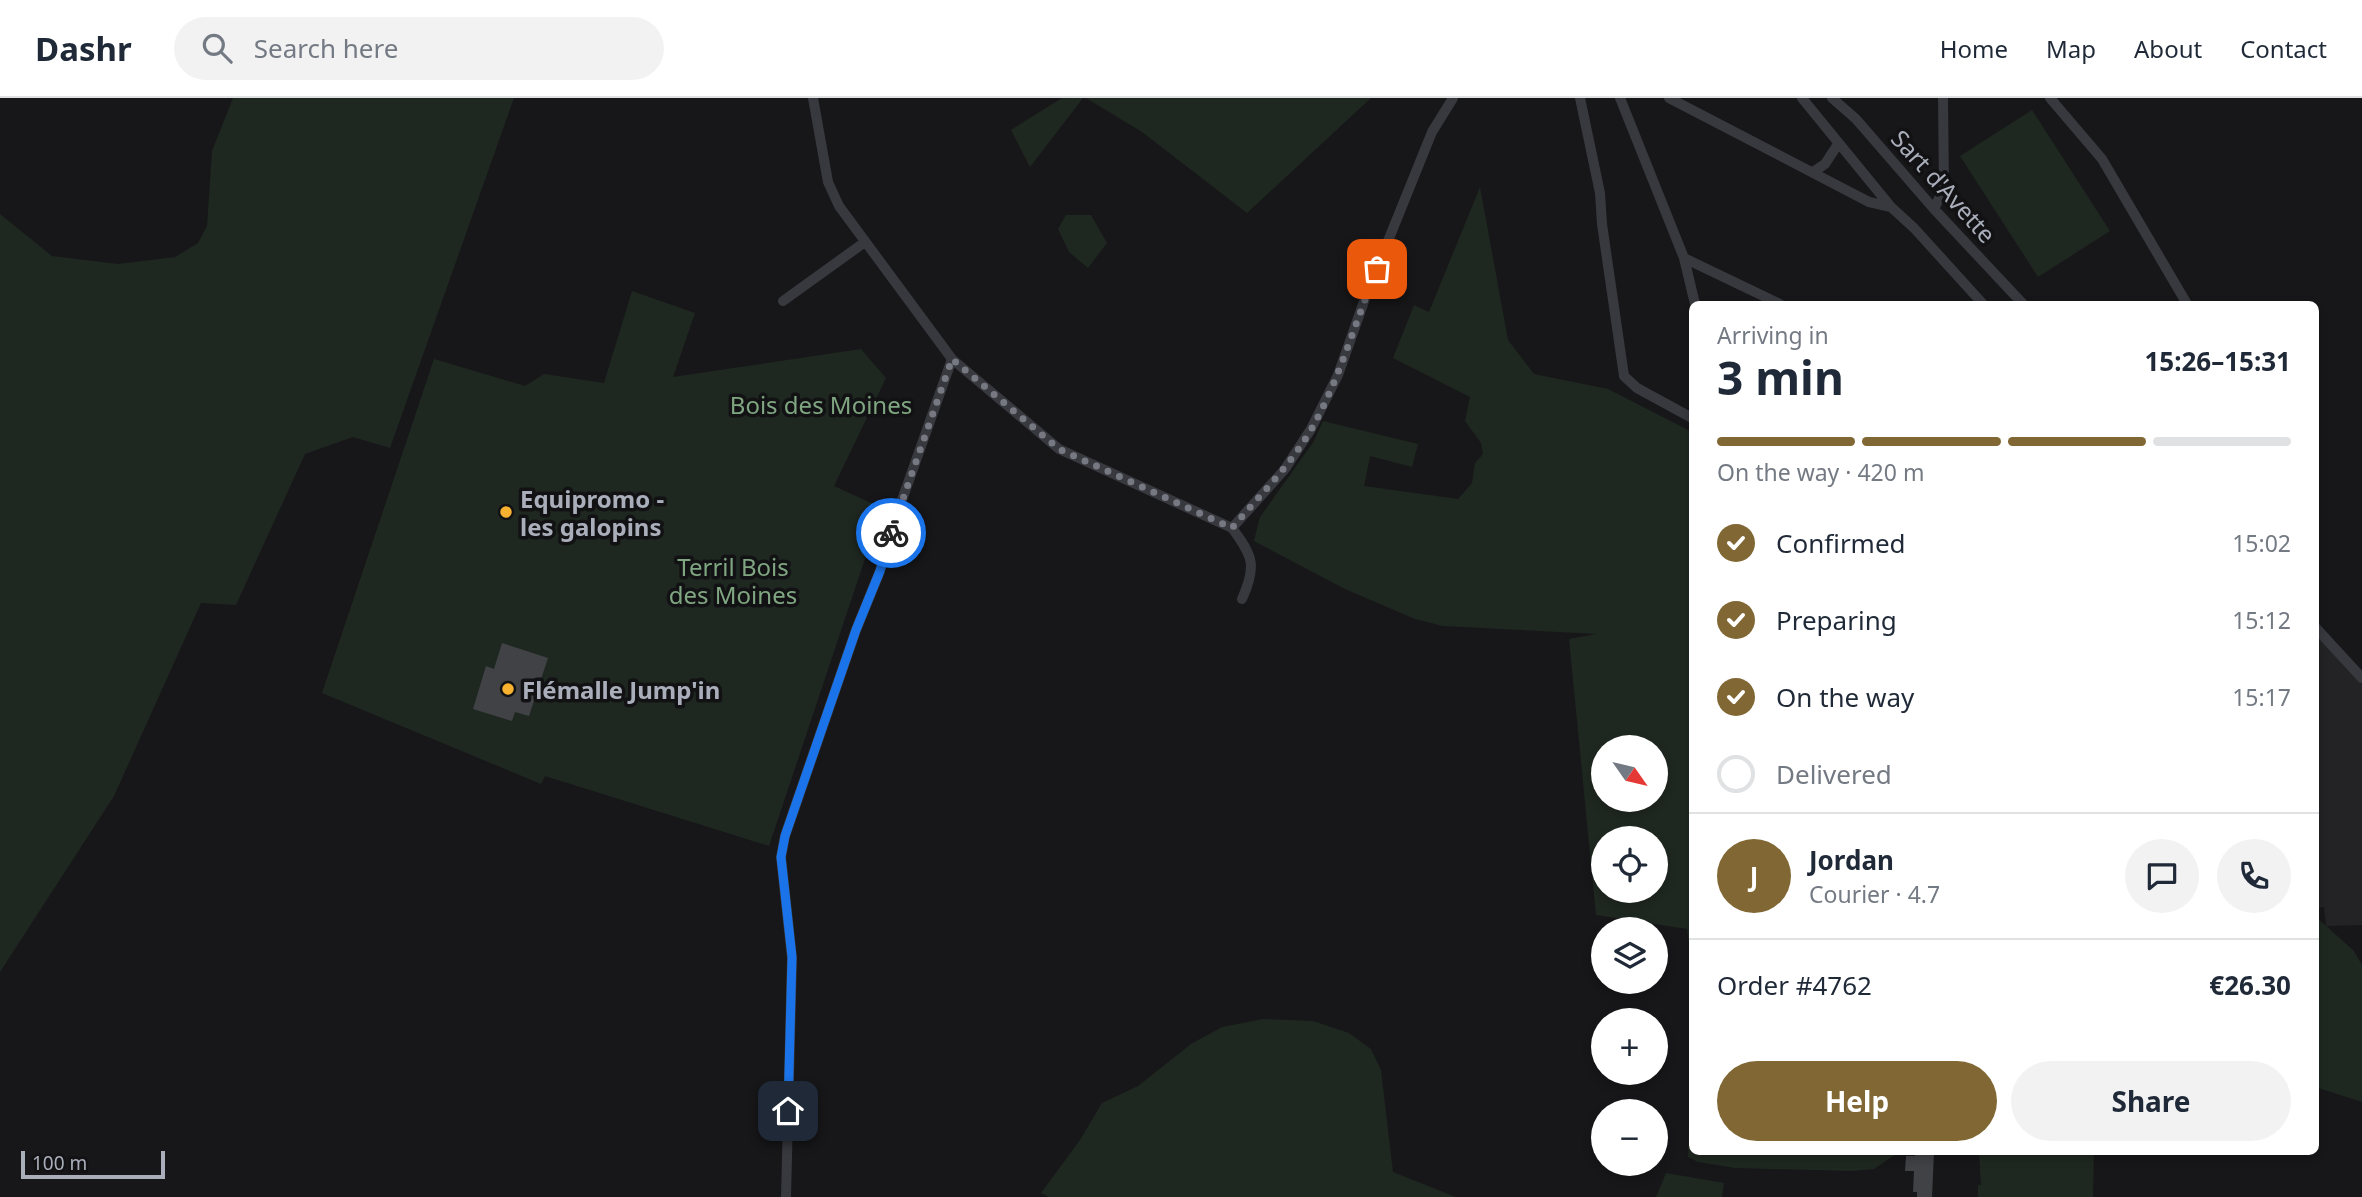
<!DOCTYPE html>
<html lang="en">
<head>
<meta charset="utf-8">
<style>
	:root { --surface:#fff; --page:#f2f2f3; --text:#1f2937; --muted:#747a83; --line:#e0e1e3; --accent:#816733 }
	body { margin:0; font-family:"Noto Sans",sans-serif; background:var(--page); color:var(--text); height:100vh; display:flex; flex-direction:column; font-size:26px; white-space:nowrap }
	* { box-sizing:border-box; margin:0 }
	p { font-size:23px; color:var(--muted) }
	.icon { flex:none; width:38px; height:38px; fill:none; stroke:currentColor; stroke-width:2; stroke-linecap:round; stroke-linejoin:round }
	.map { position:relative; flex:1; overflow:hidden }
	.sheet { position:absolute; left:1689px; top:203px; width:630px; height:854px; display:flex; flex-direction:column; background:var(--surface); border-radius:10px; box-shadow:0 4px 10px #0003 }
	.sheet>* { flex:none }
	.needle { width:46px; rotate:124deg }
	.buttons { position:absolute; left:1591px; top:637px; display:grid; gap:14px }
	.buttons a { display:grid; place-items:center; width:77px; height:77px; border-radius:50%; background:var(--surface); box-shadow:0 4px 10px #0003; font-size:35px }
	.scale { position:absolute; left:21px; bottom:18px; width:144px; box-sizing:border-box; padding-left:7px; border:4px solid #a9aeba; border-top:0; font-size:19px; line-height:24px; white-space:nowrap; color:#a9aeba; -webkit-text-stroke:5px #121214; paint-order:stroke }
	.pin { position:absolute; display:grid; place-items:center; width:60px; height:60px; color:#fff; margin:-30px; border-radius:14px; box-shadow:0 4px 10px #0006 }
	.courier { position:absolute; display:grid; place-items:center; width:70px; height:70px; margin:-35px; border:5px solid #1a73e8; border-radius:50%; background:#fff; color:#222; box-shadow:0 2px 9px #0007 }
	.overview em { font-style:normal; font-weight:700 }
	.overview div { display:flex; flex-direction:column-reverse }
	.overview { display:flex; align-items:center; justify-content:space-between; height:119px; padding:0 28px }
	h1 { font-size:46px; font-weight:700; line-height:52px }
	.bar { display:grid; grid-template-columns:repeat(4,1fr); gap:10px 7px; align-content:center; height:84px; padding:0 28px }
	.bar i { height:9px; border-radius:5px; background:var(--line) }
	.bar .on { background:var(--accent) }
	.bar p { grid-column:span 4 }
	.line { display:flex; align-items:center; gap:18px; padding:0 28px; border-top:2px solid var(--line) }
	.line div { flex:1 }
	.round { display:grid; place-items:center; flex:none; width:74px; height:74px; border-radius:37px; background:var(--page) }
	ol { padding:0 28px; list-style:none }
	li { display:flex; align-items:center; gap:21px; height:77px }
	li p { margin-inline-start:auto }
	li .icon { padding:7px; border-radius:50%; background:var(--accent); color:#fff; stroke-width:4 }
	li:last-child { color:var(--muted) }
	li i { width:38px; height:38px; border:4px solid var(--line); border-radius:50% }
	.primary-button { display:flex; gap:14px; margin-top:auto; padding:14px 28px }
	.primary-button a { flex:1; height:80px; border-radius:42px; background:var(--accent); color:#fff; font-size:28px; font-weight:700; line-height:80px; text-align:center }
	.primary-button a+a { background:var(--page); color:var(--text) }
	header { display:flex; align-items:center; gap:42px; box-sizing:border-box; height:98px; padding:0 35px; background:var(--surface); border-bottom:2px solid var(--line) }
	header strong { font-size:33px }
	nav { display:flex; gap:38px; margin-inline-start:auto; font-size:24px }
	.search { width:490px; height:63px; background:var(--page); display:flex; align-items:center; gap:18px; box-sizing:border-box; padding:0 24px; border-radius:38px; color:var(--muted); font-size:26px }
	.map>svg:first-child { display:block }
	.built { fill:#232326 }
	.green { fill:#1f2820; fill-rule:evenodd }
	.building { fill:#414246 }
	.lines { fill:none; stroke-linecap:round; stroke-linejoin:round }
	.minor { stroke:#38393f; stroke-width:10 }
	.done { stroke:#767982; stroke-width:7; stroke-dasharray:0 12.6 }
	.route { stroke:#1a73e8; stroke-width:9 }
	.poi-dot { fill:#f9b22f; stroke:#121214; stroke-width:2.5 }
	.labels { text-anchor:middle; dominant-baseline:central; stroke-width:7; stroke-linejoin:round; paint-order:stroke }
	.street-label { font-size:24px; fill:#a9aeba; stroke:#121214 }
	.park-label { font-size:24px; fill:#7fa581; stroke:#121214 }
	.poi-label { font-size:24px; font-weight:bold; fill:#a9aeba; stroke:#121214; text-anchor:start }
</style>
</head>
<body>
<header>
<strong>Dashr</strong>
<div class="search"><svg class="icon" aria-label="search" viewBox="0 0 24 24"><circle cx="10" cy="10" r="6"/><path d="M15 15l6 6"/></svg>Search here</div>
<nav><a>Home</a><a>Map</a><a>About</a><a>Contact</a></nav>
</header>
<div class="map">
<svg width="2362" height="1099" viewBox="0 0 2362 1099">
	<rect width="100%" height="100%" fill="#171719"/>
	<path class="built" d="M2315,536L2362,586V827L2326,828L2324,809L2315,810Z"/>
	<path class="green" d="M233,0H514L390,350L353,339L305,356L236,507L201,505L114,698L0,874V116L52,158L118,166L175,159L198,145L207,128L212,53Z
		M1062,0H1083L1030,69L1011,32Z
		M1086,0H1371L1247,115L1142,34Z
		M2032,12L2110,133L2038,179L1960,58Z
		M1480,89L1508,242L1534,276L1608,291L1692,334V867L1687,831L1596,817L1569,541L1597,536L1443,528L1415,521L1345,491L1254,443L1260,419L1314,343L1323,323L1418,346L1412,369L1370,358L1364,388L1458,401L1472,385L1475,365L1483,356L1481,345L1465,323L1470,299L1393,260L1414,207L1429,214ZM1603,649H1656V702H1603ZM1603,740H1656V793H1603Z
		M1066,117H1091L1107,145L1088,170L1069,154L1058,131Z
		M632,193L695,215L673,279L861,251L886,280L834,388L882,410L769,748L545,678L541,686L322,595L434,261L525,288L544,276L604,285Z
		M2315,818L2354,853L2362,867V1004L2315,989Z
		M1263,921L1313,923L1349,935L1371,951L1381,972L1393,1074L1456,1099H1049L1041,1095L1080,1042L1102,1005L1138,988L1191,946L1222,929Z
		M1692,935V1054H1899L1874,1071L1852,1073L1735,1070L1698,1064L1688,1059Z
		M1979,1054H2094L2093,1099H1978V1087H1981Z
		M1666,1075L1724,1085L1722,1099H1656Z"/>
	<path class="building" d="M502,545L548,560L529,618L515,614L512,623L473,611L486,568L494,571Z
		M1915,1054H1934L1932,1099H1917V1094H1913L1914,1073H1905L1906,1058H1915Z"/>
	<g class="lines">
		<path class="minor" d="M813,0L828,84L839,108L952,261L1059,351L1232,430C1253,458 1257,468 1242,501
			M1580,0L1600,95L1602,126L1624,278L1637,290L1692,320
			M1620,0L1684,160L1695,206
			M1669,0L1869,104L1891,109L1914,130L1983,206
			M1802,0L1891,109
			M1832,0L1856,21L1934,111L2023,206
			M2050,0L2102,61L2187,206
			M1813,74L1825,66L1838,46
			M1934,111L1944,90L1943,0
			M1684,160L1780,206
			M783,203L865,144
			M1232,430L1285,371L1311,331L1338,277L1367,195L1432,34L1453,0
			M2315,529L2362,580
			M786,1099L792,860L781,759L785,738L856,532L880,473L897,416L952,261"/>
	</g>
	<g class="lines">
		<path class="done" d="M891,435L952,261L1059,351L1232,430C1260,397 1290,368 1312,330C1340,280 1355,224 1377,171"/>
		<path class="route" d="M788,1013L792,859L781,759L785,738L856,532L880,473L891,435"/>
	</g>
	<g class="poi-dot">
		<circle cx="506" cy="414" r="7"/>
		<circle cx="508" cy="591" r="7"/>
	</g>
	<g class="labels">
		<g class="street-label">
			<text transform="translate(1944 88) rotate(48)">Sart d'Avette</text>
		</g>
		<g class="park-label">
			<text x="821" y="306">Bois des Moines</text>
			<text x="733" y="468">Terril Bois<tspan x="733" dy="28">des Moines</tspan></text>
		</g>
		<g class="poi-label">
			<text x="520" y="400">Equipromo -<tspan x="520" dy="28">les galopins</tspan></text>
			<text x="522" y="591">Flémalle Jump'in</text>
		</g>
	</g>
</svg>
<div class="buttons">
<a><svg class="needle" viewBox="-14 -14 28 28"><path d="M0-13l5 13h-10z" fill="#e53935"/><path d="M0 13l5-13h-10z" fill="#747a83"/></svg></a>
<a><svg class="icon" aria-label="locate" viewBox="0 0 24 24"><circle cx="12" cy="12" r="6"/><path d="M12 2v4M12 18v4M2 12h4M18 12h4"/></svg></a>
<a><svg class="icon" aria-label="layers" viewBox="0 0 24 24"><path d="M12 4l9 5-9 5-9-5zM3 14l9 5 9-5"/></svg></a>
<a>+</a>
<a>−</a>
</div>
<div class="scale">100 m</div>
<div class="pin" style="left:1377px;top:171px;background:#ea580c"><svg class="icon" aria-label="bag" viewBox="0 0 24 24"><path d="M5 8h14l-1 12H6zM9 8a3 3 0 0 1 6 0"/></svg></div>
<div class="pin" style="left:788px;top:1013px;background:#1f2937"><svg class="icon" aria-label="home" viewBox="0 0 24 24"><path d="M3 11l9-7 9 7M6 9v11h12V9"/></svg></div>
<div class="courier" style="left:891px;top:435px"><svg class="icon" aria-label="bike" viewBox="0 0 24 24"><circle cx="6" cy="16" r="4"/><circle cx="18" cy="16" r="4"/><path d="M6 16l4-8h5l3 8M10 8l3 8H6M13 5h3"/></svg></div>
<section class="sheet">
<div class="overview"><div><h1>3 min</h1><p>Arriving in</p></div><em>15:26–15:31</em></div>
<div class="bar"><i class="on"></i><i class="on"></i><i class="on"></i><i></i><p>On the way · 420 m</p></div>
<ol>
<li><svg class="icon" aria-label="check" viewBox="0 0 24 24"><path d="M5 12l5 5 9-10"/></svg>Confirmed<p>15:02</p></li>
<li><svg class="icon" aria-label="check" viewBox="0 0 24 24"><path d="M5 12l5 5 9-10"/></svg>Preparing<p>15:12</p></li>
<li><svg class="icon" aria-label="check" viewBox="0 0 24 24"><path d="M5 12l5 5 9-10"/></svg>On the way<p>15:17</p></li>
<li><i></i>Delivered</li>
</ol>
<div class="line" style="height:126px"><b class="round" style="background:var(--accent);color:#fff">J</b><div><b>Jordan</b><p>Courier · 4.7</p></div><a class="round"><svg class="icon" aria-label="chat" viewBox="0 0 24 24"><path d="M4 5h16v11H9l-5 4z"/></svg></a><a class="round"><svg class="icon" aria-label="phone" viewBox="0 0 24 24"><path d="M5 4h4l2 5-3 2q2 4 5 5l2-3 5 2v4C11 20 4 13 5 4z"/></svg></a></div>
<div class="line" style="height:91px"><div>Order #4762</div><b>€26.30</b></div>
<div class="primary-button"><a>Help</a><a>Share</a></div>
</section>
</div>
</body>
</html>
